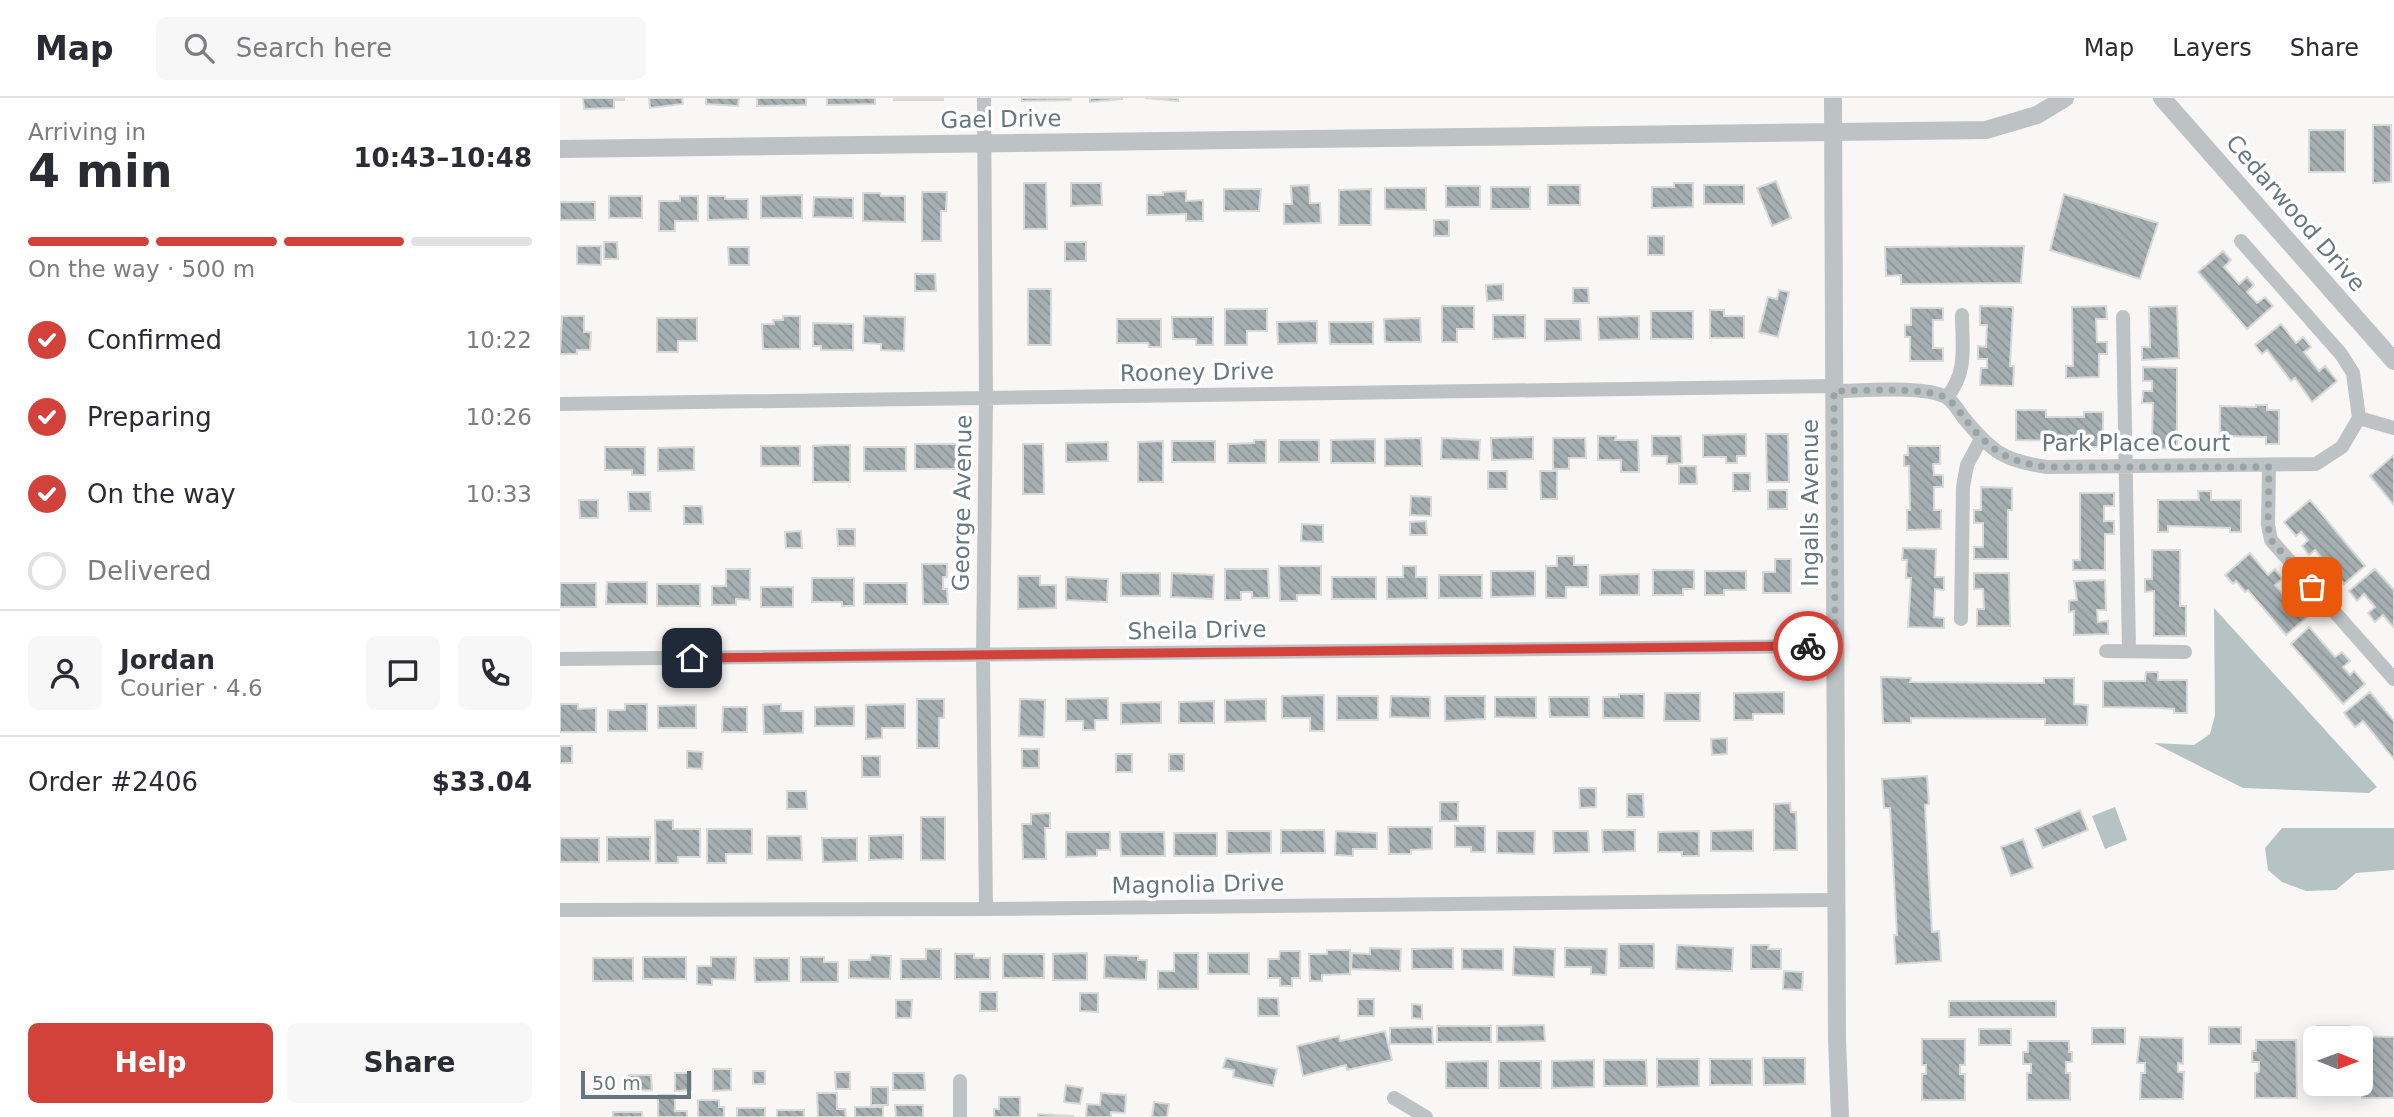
<!DOCTYPE html>
<html lang="en">
<head>
<meta charset="utf-8">
<style>
	:root { --surface:#fff; --page:#f7f7f7; --text:#2b2b33; --muted:#7c7c81; --line:#e1e1e2; --accent:#d2423b }
	body { margin:0; font-family:"DejaVu Sans",sans-serif; background:var(--page); color:var(--text); height:100vh; display:flex; flex-direction:column; font-size:26px; white-space:nowrap }
	* { box-sizing:border-box; margin:0 }
	p { font-size:23px; color:var(--muted) }
	.icon { flex:none; width:38px; height:38px; fill:none; stroke:currentColor; stroke-width:2; stroke-linecap:round; stroke-linejoin:round }
	.map { position:relative; flex:1; overflow:hidden }
	.drawer { display:flex; flex-direction:column; background:var(--surface); width:560px }
	.drawer>* { flex:none }
	.needle { width:46px; rotate:91deg }
	.controls { position:absolute; left:1743px; top:928px; display:grid; gap:14px }
	.controls a { display:grid; place-items:center; width:70px; height:70px; border-radius:10px; background:var(--surface); box-shadow:0 4px 18px #0003; font-size:35px }
	.scale { position:absolute; left:21px; bottom:18px; width:110px; box-sizing:border-box; padding-left:7px; border:4px solid #66787d; border-top:0; font-size:19px; line-height:24px; white-space:nowrap; color:#66787d; -webkit-text-stroke:5px #fff; paint-order:stroke }
	.pin { position:absolute; display:grid; place-items:center; width:60px; height:60px; color:#fff; margin:-30px; border-radius:14px; box-shadow:0 4px 10px #0006 }
	.courier { position:absolute; display:grid; place-items:center; width:70px; height:70px; margin:-35px; border:5px solid #d2423b; border-radius:50%; background:#fff; color:#222; box-shadow:0 2px 9px #0007 }
	.summary em { font-style:normal; font-weight:600 }
	.summary div { display:flex; flex-direction:column-reverse }
	.summary { display:flex; align-items:center; justify-content:space-between; height:119px; padding:0 28px }
	h1 { font-size:46px; font-weight:600; line-height:52px }
	.bar { display:grid; grid-template-columns:repeat(4,1fr); gap:10px 7px; align-content:center; height:84px; padding:0 28px }
	.bar i { height:9px; border-radius:5px; background:var(--line) }
	.bar .selected { background:var(--accent) }
	.bar p { grid-column:span 4 }
	.line { display:flex; align-items:center; gap:18px; padding:0 28px; border-top:2px solid var(--line) }
	.line div { flex:1 }
	.round { display:grid; place-items:center; flex:none; width:74px; height:74px; border-radius:10px; background:var(--page) }
	ol { padding:0 28px; list-style:none }
	li { display:flex; align-items:center; gap:21px; height:77px }
	li p { margin-inline-start:auto }
	li .icon { padding:7px; border-radius:50%; background:var(--accent); color:#fff; stroke-width:4 }
	li:last-child { color:var(--muted) }
	li i { width:38px; height:38px; border:4px solid var(--line); border-radius:50% }
	.button { display:flex; gap:14px; margin-top:auto; padding:14px 28px }
	.button a { flex:1; height:80px; border-radius:10px; background:var(--accent); color:#fff; font-size:28px; font-weight:600; line-height:80px; text-align:center }
	.button a+a { background:var(--page); color:var(--text) }
	header { display:flex; align-items:center; gap:42px; box-sizing:border-box; height:98px; padding:0 35px; background:var(--surface); border-bottom:2px solid var(--line) }
	header strong { font-size:33px }
	nav { display:flex; gap:38px; margin-inline-start:auto; font-size:24px }
	.search { width:490px; height:63px; background:var(--page); display:flex; align-items:center; gap:18px; box-sizing:border-box; padding:0 24px; border-radius:10px; color:var(--muted); font-size:26px }
	main { display:flex; flex:1; min-height:0 }
	.map>svg:first-child { display:block }
	.water { fill:#b5c3c4 }
	.building { fill:url(#building-back-hatch); stroke:#d9d9d8; stroke-width:2 }
	.lines { fill:none; stroke-linecap:round; stroke-linejoin:round }
	.minor { stroke:#bdc2c4; stroke-width:14 }
	.tertiary { stroke:#bdc2c4; stroke-width:18 }
	.done { stroke:#99a4a7; stroke-width:7; stroke-dasharray:0 12.6 }
	.route { stroke:#d2423b; stroke-width:9 }
	.labels { text-anchor:middle; dominant-baseline:central; stroke-width:7; stroke-linejoin:round; paint-order:stroke }
	.street-label { font-size:23px; fill:#66787d; stroke:#fff }
</style>
</head>
<body>
<header>
<strong>Map</strong>
<div class="search"><svg class="icon" aria-label="search" viewBox="0 0 24 24"><circle cx="10" cy="10" r="6"/><path d="M15 15l6 6"/></svg>Search here</div>
<nav><a>Map</a><a>Layers</a><a>Share</a></nav>
</header>
<main>
<section class="drawer">
<div class="summary"><div><h1>4 min</h1><p>Arriving in</p></div><em>10:43–10:48</em></div>
<div class="bar"><i class="selected"></i><i class="selected"></i><i class="selected"></i><i></i><p>On the way · 500 m</p></div>
<ol>
<li><svg class="icon" aria-label="check" viewBox="0 0 24 24"><path d="M5 12l5 5 9-10"/></svg>Confirmed<p>10:22</p></li>
<li><svg class="icon" aria-label="check" viewBox="0 0 24 24"><path d="M5 12l5 5 9-10"/></svg>Preparing<p>10:26</p></li>
<li><svg class="icon" aria-label="check" viewBox="0 0 24 24"><path d="M5 12l5 5 9-10"/></svg>On the way<p>10:33</p></li>
<li><i></i>Delivered</li>
</ol>
<div class="line" style="height:126px"><a class="round"><svg class="icon" aria-label="person" viewBox="0 0 24 24"><circle cx="12" cy="8" r="4"/><path d="M4 21q1-7 8-7t8 7"/></svg></a><div><b>Jordan</b><p>Courier · 4.6</p></div><a class="round"><svg class="icon" aria-label="chat" viewBox="0 0 24 24"><path d="M4 5h16v11H9l-5 4z"/></svg></a><a class="round"><svg class="icon" aria-label="phone" viewBox="0 0 24 24"><path d="M5 4h4l2 5-3 2q2 4 5 5l2-3 5 2v4C11 20 4 13 5 4z"/></svg></a></div>
<div class="line" style="height:91px"><div>Order #2406</div><b>$33.04</b></div>
<div class="button"><a>Help</a><a>Share</a></div>
</section>
<div class="map">
<svg width="1834" height="1019" viewBox="0 0 1834 1019">
	<defs>
		<pattern id="building-back-hatch" width="6" height="6" patternUnits="userSpaceOnUse" patternTransform="scale(1.75)"><rect width="6" height="6" fill="#a5afb2"/><path d="M-1 5l2 2M0 0l6 6M5-1l2 2" fill="none" stroke="#8a9396"/></pattern>
	</defs>
	<rect width="100%" height="100%" fill="#f8f7f5"/>
	<path class="water" d="M1654,510L1817,689L1809,695L1683,690L1594,645L1634,647L1650,636L1655,617Z
		M1555,709L1567,742L1545,751L1532,718Z
		M1722,730H1834V772L1796,775L1776,792L1746,793L1722,784L1708,772L1705,750Z"/>
	<path class="building" d="M23,0H64V2H54V10L24,11Z
		M89,0H122L123,6L90,10Z
		M146,0H179L178,8L146,6Z
		M197,0H246V7L197,8Z
		M267,0H315V6L267,7Z
		M334,0H383V2H334Z
		M462,0H511V2L462,3Z
		M530,0H562V1L530,4Z
		M585,0H618V3Z
		M1813,27H1831V84L1813,85Z
		M1749,32H1785V74H1749Z
		M1216,83L1231,120L1212,128L1197,90Z
		M464,85H486L487,131H464Z
		M511,85H541L542,107L511,108Z
		M1114,85H1133V109L1092,110V89H1114Z
		M749,87L750,105H760L761,125L724,126V106H732L731,88Z
		M988,87H1020V107H988Z
		M1144,87H1184V106H1144Z
		M886,88H920V109H886Z
		M931,89H970V111H931Z
		M825,90H866V112L825,111Z
		M664,91H701L699,113H664Z
		M811,91V127H779V92Z
		M626,93V103L643,102V123H626V116L587,117V97H603V94Z
		M362,94H387L386,113H381V143H362Z
		M303,95H320L321,98H345V124L303,123Z
		M1504,96L1598,125L1580,181L1490,152Z
		M242,97V120H201V98Z
		M49,98H82V120H49Z
		M120,98H138V123H115V133H99V103H120Z
		M148,98H165V101H188V121L148,122Z
		M254,99L293,100V120L253,119Z
		M0,104H35V122H0Z
		M874,122H889V138H874Z
		M1088,138H1104V157H1088Z
		M44,144H57L58,161H44Z
		M505,144H526V163H505Z
		M17,148H41V167L17,166Z
		M1464,148L1461,185L1341,186V177L1326,178L1325,149Z
		M168,149H189V167H169Z
		M1663,153L1671,162L1664,169L1679,186L1687,179L1694,187L1687,194L1697,205L1705,199L1713,208L1687,231L1638,174Z
		M355,176H375L376,193H355Z
		M943,186V202L927,203L926,187Z
		M1013,190H1028L1029,205H1013Z
		M468,191H491V247H468Z
		M1219,192L1229,194L1218,239L1199,234L1208,199L1217,201Z
		M882,208H914V231H897V244H882Z
		M1420,208L1453,209L1450,268H1454L1453,288L1420,287L1421,270H1427V261H1418V248L1426,249L1427,227H1420Z
		M1546,208L1547,221H1536L1537,244H1547V256H1539V279L1506,280V268H1513L1512,209Z
		M1617,208L1619,260L1582,262V249H1590L1589,209Z
		M1351,210H1383V222H1373V250H1383V263H1350V239H1345V227H1351Z
		M665,211H707V233H687V247H665Z
		M1150,212H1164V218H1184V240H1150Z
		M1091,213H1133V241H1091Z
		M933,217H965V240L933,241Z
		M2,218H24V234H31L30,252H17V256H0Z
		M223,218H240V251H203L202,226H214L213,222H223Z
		M304,218L345,219L344,253L321,252V246L303,245Z
		M1079,218V241L1039,242L1038,219Z
		M612,219H653V247H636V241H613Z
		M97,220H137V243H118V254H97Z
		M860,220L861,244H825L824,221Z
		M557,221H601V249H589L588,245H557Z
		M985,221H1020L1021,242L985,243Z
		M757,223V245L718,246L717,224Z
		M769,224H813V246H770Z
		M253,225L293,226V252H261V248H253Z
		M1721,226L1736,245L1743,239L1751,249L1744,254L1759,273L1765,268L1777,283L1752,304L1735,280L1731,283L1707,252L1702,256L1695,247Z
		M1583,269L1617,270V351L1583,350V339H1592L1593,305H1582L1583,293H1592V283H1583Z
		M1696,307H1707V312H1719V346H1706V339L1660,338V308L1696,309Z
		M1456,312H1486V319H1524V314H1543V349H1526V342H1515V353L1502,352V343L1456,342Z
		M1186,336V358H1177V365H1166V359H1143V337Z
		M1206,336H1228L1229,384H1207Z
		M1038,338H1056L1055,342H1078L1079,374H1061V362H1038Z
		M1092,338H1121L1122,365L1107,366V358H1092Z
		M973,339V361L932,362L931,340Z
		M861,340L862,368H825V341Z
		M882,340L920,342L919,362L881,361Z
		M993,340H1025L1026,360H1009V371H993Z
		M815,341V365H771V342Z
		M694,342H706V365H668V346L694,345Z
		M719,342H759V364H719Z
		M603,343V384H578V344Z
		M612,343H655V364H612Z
		M548,344V363L506,364V345Z
		M355,346H398V371H355Z
		M463,346H483L484,396H463Z
		M268,347H290V384H253V348Z
		M201,348H240V368H201Z
		M1348,348H1380V366H1373L1374,377H1383V389H1374V412H1381V431L1347,432V412H1350L1349,368H1344V357H1348Z
		M45,349H85V377H72V372H45Z
		M134,349V372L98,373V350Z
		M304,349H346V373H304Z
		M1834,357V407L1810,378Z
		M1119,368H1136L1137,386H1119Z
		M928,373H947V391H928Z
		M980,373H997V401H981Z
		M1173,375H1190V393H1173Z
		M1421,389L1452,390V412H1448V461H1414V449H1423V425H1414V412H1421Z
		M1208,392H1227V411H1208Z
		M1638,393H1651V402H1681V434H1670V430L1608,428V434H1598V402H1639Z
		M68,394H90L91,413H69Z
		M1520,395H1554V408H1544V423H1554V436H1545V472H1513V462H1520Z
		M851,398L871,399V418L850,417Z
		M19,402H38V420H20Z
		M1750,402L1805,468L1784,486L1755,452L1749,457L1742,448L1748,442L1741,434L1736,438L1724,424Z
		M124,408H142L143,426H124Z
		M866,423L867,437H850V424Z
		M742,426L763,427V444L741,443Z
		M277,431H295V448H278Z
		M241,433L242,450H226L225,434Z
		M1343,450L1376,451L1375,479H1384V492L1375,491L1374,519L1384,520V530L1348,529L1351,480H1346L1347,462H1342Z
		M1592,452H1620V508H1626V538H1594V493L1585,494V481H1592Z
		M1690,455L1708,477L1715,471L1722,481L1715,487L1736,512L1744,505L1753,514L1726,537L1688,492L1685,494L1676,483L1673,486L1665,477Z
		M997,458H1014V467H1028V489H1006V500H986V468H997Z
		M1215,461H1231V495H1203V474H1215Z
		M362,466H387V479H383V491H387L388,506H363Z
		M719,468H761V497H737V503H720Z
		M843,468H856V479H867V500L827,501V479H843Z
		M166,471H190V502L176,501V507H152V488H166Z
		M665,471H708L709,500H692V494H681V502H665Z
		M1815,471L1834,492V530L1823,517L1815,524L1808,515L1815,509L1804,496L1797,503L1789,493Z
		M1093,472H1134V491H1123V497H1093Z
		M931,473H975V498L931,499Z
		M1145,473H1186V492H1164V497H1145Z
		M561,475H600V498H561Z
		M612,475L654,477L653,501L611,499Z
		M1414,475H1449L1450,528H1417V511H1424L1423,491H1414Z
		M1079,476V497H1040V477Z
		M879,477H922V500H879Z
		M458,478H480V487H496V510L458,511Z
		M506,479L548,481L547,504L506,502Z
		M772,479H816V501H772Z
		M252,480H294V508H282V504H252Z
		M1545,482L1546,512H1537L1538,524L1548,523V536L1514,537V513L1509,514V503L1517,502L1514,483Z
		M47,484H87V506H46Z
		M0,485H36V509H0Z
		M304,485H347V506H304Z
		M97,486H140V508H97Z
		M201,489H233V509H201Z
		M1749,529L1775,559L1782,554L1790,563L1783,569L1790,577L1794,573L1805,586L1783,606L1731,546Z
		M1586,574H1598V582H1627V615H1614V611L1598,610L1543,609V583H1585Z
		M1321,579L1351,580L1350,584L1484,585V580H1514V606L1528,607L1527,627H1485V621L1351,620V625H1323Z
		M1224,594V616H1193V622H1174V595Z
		M1810,594L1834,623V661L1803,623L1795,629L1784,615Z
		M1105,595H1140V623H1104Z
		M1059,596H1084V620H1043V599H1059Z
		M764,597V633H750V620H722V598Z
		M777,598H818V622H777Z
		M831,598L870,599V620L830,619Z
		M885,598H925V621L885,623Z
		M935,599H976V620L935,619Z
		M989,599H1029V619H990Z
		M548,600V622H535V632H523V623H506V601Z
		M357,601H384V620H379V650H357Z
		M460,601L485,602L484,639L459,638Z
		M706,601V623L665,624V602Z
		M654,603V625H619V604Z
		M601,604V625L561,626V605Z
		M0,606H18V611L36,610V634H0Z
		M65,606H87V633H48V612H65Z
		M221,606V613H243V635L204,636L203,607Z
		M345,606V630H322V640L306,641V607Z
		M136,607V630H98V608Z
		M294,608V628H255V609Z
		M163,609H187V634H162Z
		M1167,640V656L1152,657L1151,641Z
		M0,648H12V665H0Z
		M462,651H479V670H462Z
		M127,653L143,654L142,671L127,670Z
		M556,656H572V674H556Z
		M609,656H624V673H609Z
		M302,658H320V679H302Z
		M1367,678L1369,706L1365,707L1372,834L1379,833L1381,863L1336,866L1334,837H1337L1330,710H1324L1322,681Z
		M1019,690H1036V709L1020,710Z
		M227,693H246L247,711H227Z
		M1067,696H1083L1084,719H1067Z
		M880,704H898V723H880Z
		M1230,705L1231,714H1236L1237,752H1214V706Z
		M1520,712L1528,732L1483,750L1475,731Z
		M490,715V730H485L486,761H463L462,726H471V716Z
		M361,719H385V762H361Z
		M95,722H113V731H140V759H118V765H96Z
		M895,728H925V754H911V749H895Z
		M828,729H872V751L851,752V756H829Z
		M147,731H192V756H166V765H147Z
		M721,732H764L765,755H721Z
		M1042,732H1075V753L1043,754Z
		M1193,732V753H1151V733Z
		M667,733H711V755L667,756Z
		M776,733L817,735V751H793V758L775,757Z
		M937,733H975L974,756L937,755Z
		M993,733H1028L1029,754L994,755Z
		M1139,733V758H1122V754H1098V734Z
		M506,734H550V752H537V758L506,759Z
		M560,734H604L605,758H561Z
		M614,735H657V758H614Z
		M343,737V761L309,762V738Z
		M207,738H241L242,762H207Z
		M47,739H90V763H47Z
		M0,740H39V764H0Z
		M262,740H297V763L263,764Z
		M1463,741L1473,770L1451,778L1441,749Z
		M1059,846H1094V870H1059Z
		M1117,847L1173,850L1172,873L1116,871Z
		M1191,847H1209L1208,851H1221V871H1191Z
		M954,849L995,851L994,879L953,877Z
		M810,850L841,851L840,873L791,871L792,855L810,856Z
		M893,850V871H852V851Z
		M1005,850L1047,851L1046,877L1031,876V869H1005Z
		M366,851H381V881H341V861H366Z
		M902,851H943V872L902,871Z
		M767,852H790V876L762,877V883H750L749,856H767Z
		M720,853H740V880H732V888H720V880H708V861H719Z
		M527,855V882H493V856Z
		M614,855H638V891H598V873H614Z
		M648,855H689V876H648Z
		M395,856H414V860H430V881H395Z
		M443,856H484V880H443Z
		M311,857L331,858L330,881L289,880V862H310Z
		M545,857L578,858V862H587L586,882L544,880Z
		M83,859H126V881H83Z
		M151,859H176L175,882L152,881V887L137,886V868H151Z
		M241,859H264V864H278V884H241Z
		M33,860H73V883H33Z
		M194,860H229V883L195,884Z
		M1224,873L1243,874L1242,892L1223,891Z
		M420,894H437V913H420Z
		M520,895H538V914L520,913Z
		M698,900H718L719,918H698Z
		M798,901H814V918H798Z
		M336,902H352L351,920H336Z
		M1389,903H1496V919H1389Z
		M852,906L862,907V921L852,920Z
		M984,927L985,943L937,944V928Z
		M877,928H931V944H877Z
		M1757,928H1789V940H1757Z
		M872,929L873,946H830V930Z
		M1649,929H1681V946H1649Z
		M1532,930H1565V946H1532Z
		M1419,931H1451V947H1419Z
		M825,933L832,962L787,972L786,967L743,978L737,948L779,938L780,943Z
		M1802,938L1834,939V1000H1802V974H1807V965H1801Z
		M1580,939L1623,940V966L1618,965V974H1624L1623,1001H1580L1581,975H1585V965H1577Z
		M1362,941H1405V967H1400V976H1405V1002H1362V976H1366V967H1362Z
		M1696,942H1736L1737,1000H1695V975L1699,974V964H1692V953H1696Z
		M1468,943H1509V954H1512V964H1506V975H1510V1002H1467V975H1471V966H1463V954H1468Z
		M666,960L717,971L713,988L673,979L674,972L663,970Z
		M1203,960H1245V986L1204,987Z
		M1097,961H1139V988L1097,989Z
		M1150,961H1192V987H1150Z
		M1034,962V989L992,990V963Z
		M1044,962H1086L1087,988H1044Z
		M928,963V990H886V964Z
		M939,963H981V990H939Z
		M153,971H171V992L153,993Z
		M193,973H205V986H193Z
		M275,974H290V991H276Z
		M115,975H131V992L115,993Z
		M333,975H364L365,992H333Z
		M69,977H91L92,992L69,993Z
		M506,987L523,990L520,1006L504,1004Z
		M311,989H328V1007H311Z
		M257,995H277V1011H285L286,1019H258Z
		M541,995L566,997L565,1015L551,1014V1019H526L527,1006L540,1007Z
		M98,997H115V1013H127V1019H98Z
		M439,999H460V1019H434V1011H439Z
		M138,1002H159V1009H164V1019H138Z
		M594,1004L609,1006L607,1019H592Z
		M335,1007H363V1019H336Z
		M295,1009H323V1019H295Z
		M177,1010H205V1019H177Z
		M217,1012H244V1019H217Z
		M53,1014H82V1019H53Z
		M478,1016L513,1018V1019H478Z"/>
	<g class="lines">
		<path class="minor" d="M424,0L426,300L423,557L426,811
			M1681,143L1781,256L1793,275L1799,320
			M1563,219L1569,553
			M1274,293C1300,293 1364,287 1386,299C1393,303 1399,313 1403,319C1431,353 1443,363 1487,369L1756,366L1782,349L1799,320
			M1387,299C1408,274 1402,248 1402,217
			M0,306L1274,288
			M1799,320L1834,330
			M1709,368L1708,427L1711,442L1834,581
			M1401,521L1403,389L1407,367L1421,341
			M1546,553L1625,554
			M0,561L1275,548
			M0,812L426,811L1277,802
			M400,983V1019
			M834,1000L866,1019"/>
		<path class="tertiary" d="M1273,0L1277,941L1280,1019
			M1602,0L1834,263
			M0,51L1426,32L1477,17L1505,0"/>
	</g>
	<g class="lines">
		<path class="done" d="M1248,548H1275L1274,293C1297,293 1371,288 1388,301C1396,307 1402,318 1409,326C1433,355 1450,364 1487,369H1709L1708,428L1711,442L1752,489"/>
		<path class="route" d="M132,560L1248,548"/>
	</g>
	<g class="labels">
		<g class="street-label">
			<text transform="translate(441 21) rotate(-1)">Gael Drive</text>
			<text transform="translate(1736 115) rotate(49)">Cedarwood Drive</text>
			<text transform="translate(637 274) rotate(-1)">Rooney Drive</text>
			<text x="1576" y="345">Park Place Court</text>
			<text transform="translate(402 405) rotate(-89)">George Avenue</text>
			<text transform="translate(1250 405) rotate(-90)">Ingalls Avenue</text>
			<text transform="translate(637 532) rotate(-1)">Sheila Drive</text>
			<text transform="translate(638 786) rotate(-1)">Magnolia Drive</text>
		</g>
	</g>
</svg>
<div class="controls">
<a><svg class="needle" viewBox="-14 -14 28 28"><path d="M0-13l5 13h-10z" fill="#e53935"/><path d="M0 13l5-13h-10z" fill="#7c7c81"/></svg></a>
</div>
<div class="scale">50 m</div>
<div class="pin" style="left:1752px;top:489px;background:#ea580c"><svg class="icon" aria-label="bag" viewBox="0 0 24 24"><path d="M5 8h14l-1 12H6zM9 8a3 3 0 0 1 6 0"/></svg></div>
<div class="pin" style="left:132px;top:560px;background:#1f2937"><svg class="icon" aria-label="home" viewBox="0 0 24 24"><path d="M3 11l9-7 9 7M6 9v11h12V9"/></svg></div>
<div class="courier" style="left:1248px;top:548px"><svg class="icon" aria-label="bike" viewBox="0 0 24 24"><circle cx="6" cy="16" r="4"/><circle cx="18" cy="16" r="4"/><path d="M6 16l4-8h5l3 8M10 8l3 8H6M13 5h3"/></svg></div>
</div>
</main>
</body>
</html>
